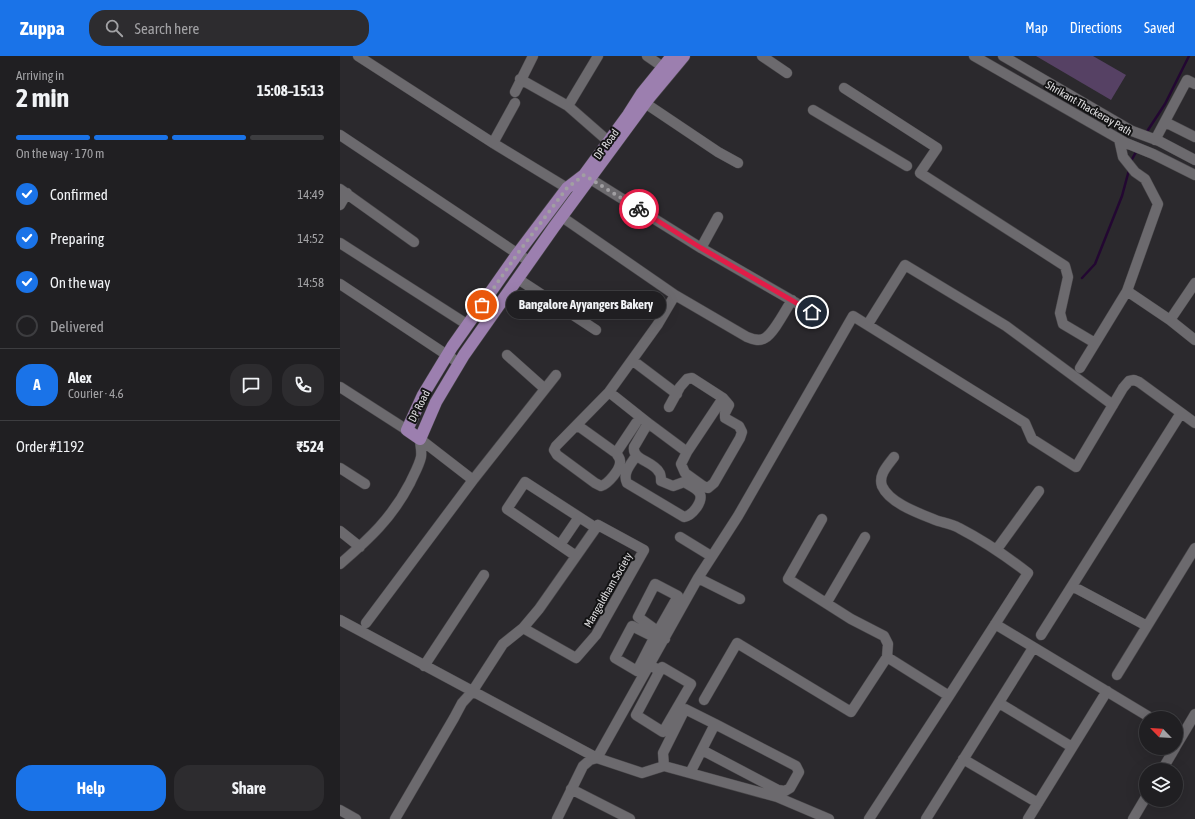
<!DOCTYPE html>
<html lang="en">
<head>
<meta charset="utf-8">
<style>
	:root { --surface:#201f22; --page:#2d2c2f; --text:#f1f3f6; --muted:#a2a2a5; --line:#3d3d40; --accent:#1a73e8 }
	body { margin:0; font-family:"Asap Condensed",sans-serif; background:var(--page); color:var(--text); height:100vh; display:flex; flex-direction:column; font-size:15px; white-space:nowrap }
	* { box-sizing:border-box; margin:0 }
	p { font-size:13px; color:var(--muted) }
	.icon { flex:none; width:22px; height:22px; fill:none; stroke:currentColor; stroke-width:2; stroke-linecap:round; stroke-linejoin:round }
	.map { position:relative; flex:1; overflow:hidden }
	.panel { display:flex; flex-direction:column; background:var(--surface); width:340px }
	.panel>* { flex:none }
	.needle { width:26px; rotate:295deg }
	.buttons { position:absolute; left:799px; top:655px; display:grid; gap:8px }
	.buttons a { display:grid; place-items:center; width:44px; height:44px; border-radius:50%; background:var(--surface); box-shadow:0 4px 16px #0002,0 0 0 1px var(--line); font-size:20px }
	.pin { position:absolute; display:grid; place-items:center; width:34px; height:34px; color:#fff; margin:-17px; border:2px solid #fff; border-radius:50%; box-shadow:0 1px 4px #0007 }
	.courier { position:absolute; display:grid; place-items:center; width:40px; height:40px; margin:-20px; border:3px solid #e11d48; border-radius:50%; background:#fff; color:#222; box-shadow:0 1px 5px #0007 }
	.bubble { position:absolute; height:28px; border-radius:14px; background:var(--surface); box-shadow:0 4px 16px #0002,0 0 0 1px var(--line); font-size:13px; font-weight:700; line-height:28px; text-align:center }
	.summary em { font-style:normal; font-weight:700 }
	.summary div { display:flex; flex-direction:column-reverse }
	.summary { display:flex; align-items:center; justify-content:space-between; height:68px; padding:0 16px }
	h1 { font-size:26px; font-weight:700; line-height:30px }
	.bar { display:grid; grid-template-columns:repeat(4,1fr); gap:6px 4px; align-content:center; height:48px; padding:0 16px }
	.bar i { height:5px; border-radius:3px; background:var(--line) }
	.bar .on { background:var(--accent) }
	.bar p { grid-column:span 4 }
	.line { display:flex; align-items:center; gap:10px; padding:0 16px; border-top:1px solid var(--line) }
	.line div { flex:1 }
	.round { display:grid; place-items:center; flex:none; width:42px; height:42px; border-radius:16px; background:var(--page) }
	ol { padding:0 16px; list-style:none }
	li { display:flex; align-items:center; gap:12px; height:44px }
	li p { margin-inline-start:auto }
	li .icon { padding:4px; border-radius:50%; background:var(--accent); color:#fff; stroke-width:4 }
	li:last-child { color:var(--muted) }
	li i { width:22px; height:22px; border:2px solid var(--line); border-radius:50% }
	.action { display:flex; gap:8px; margin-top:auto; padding:8px 16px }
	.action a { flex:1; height:46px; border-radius:16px; background:var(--accent); color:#fff; font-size:16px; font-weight:700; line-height:46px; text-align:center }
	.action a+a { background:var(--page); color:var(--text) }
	header { display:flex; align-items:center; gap:24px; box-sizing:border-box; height:56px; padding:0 20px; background:var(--accent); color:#fff }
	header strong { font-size:19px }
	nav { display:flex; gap:22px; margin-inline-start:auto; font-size:14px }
	.search { width:280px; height:36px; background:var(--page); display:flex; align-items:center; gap:10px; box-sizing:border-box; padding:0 14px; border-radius:16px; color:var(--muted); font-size:15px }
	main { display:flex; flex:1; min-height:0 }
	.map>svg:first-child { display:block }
	.green { fill:#564164 }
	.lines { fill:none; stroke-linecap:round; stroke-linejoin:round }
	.stream { stroke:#230732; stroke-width:2.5 }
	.minor-casing { stroke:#49474a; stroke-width:11 }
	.major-casing { stroke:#49474a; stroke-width:13 }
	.minor { stroke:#6c6a6e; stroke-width:10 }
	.major { stroke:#9c7faf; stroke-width:12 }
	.done { stroke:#a19fa2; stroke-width:4; stroke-dasharray:0 7.2 }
	.route { stroke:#e11d48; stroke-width:5 }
	.labels { text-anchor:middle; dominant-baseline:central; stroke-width:4; stroke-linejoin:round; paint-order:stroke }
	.street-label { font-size:11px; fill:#e0dfe1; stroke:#131314 }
</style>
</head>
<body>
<header>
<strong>Zuppa</strong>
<div class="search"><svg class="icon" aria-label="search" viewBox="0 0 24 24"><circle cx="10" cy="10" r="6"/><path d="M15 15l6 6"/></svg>Search here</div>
<nav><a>Map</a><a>Directions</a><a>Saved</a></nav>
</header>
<main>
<section class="panel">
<div class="summary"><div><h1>2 min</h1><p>Arriving in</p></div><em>15:08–15:13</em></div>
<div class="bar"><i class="on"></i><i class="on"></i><i class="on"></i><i></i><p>On the way · 170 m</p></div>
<ol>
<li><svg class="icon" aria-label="check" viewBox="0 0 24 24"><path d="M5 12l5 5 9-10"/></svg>Confirmed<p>14:49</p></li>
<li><svg class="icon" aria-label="check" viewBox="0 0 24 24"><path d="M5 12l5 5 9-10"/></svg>Preparing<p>14:52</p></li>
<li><svg class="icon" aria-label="check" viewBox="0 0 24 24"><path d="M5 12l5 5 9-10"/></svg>On the way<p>14:58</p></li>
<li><i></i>Delivered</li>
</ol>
<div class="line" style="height:72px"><b class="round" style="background:var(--accent);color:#fff">A</b><div><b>Alex</b><p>Courier · 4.6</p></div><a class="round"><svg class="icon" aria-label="chat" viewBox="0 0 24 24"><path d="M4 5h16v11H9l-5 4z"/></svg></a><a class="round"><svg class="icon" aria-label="phone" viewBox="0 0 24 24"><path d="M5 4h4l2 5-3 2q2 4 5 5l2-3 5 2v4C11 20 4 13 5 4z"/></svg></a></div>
<div class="line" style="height:52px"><div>Order #1192</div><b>₹524</b></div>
<div class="action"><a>Help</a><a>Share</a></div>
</section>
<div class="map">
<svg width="855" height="763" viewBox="0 0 855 763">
	<rect width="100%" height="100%" fill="#2b292d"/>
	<path class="green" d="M696,0H753L786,19L771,44Z"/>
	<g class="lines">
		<path class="stream" d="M806,77L825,48L849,0
			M790,107L797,94
			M742,222L755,208L782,140L789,114"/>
		<defs>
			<path id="minor" d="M18,0L153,87L227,132
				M307,0L323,11
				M422,0L447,17
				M634,0L786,87L813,98L855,119
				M663,0L792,75L819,85L855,104
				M180,23L228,50L268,85
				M504,32L597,92L580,117L725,210L728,221L720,257L723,268L755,287
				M175,36L193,0
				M299,43L378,96L398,107
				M228,50L258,0
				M473,54L567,110
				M825,66L855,81
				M0,79L190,206
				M815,84L847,24L855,28
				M153,87L175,47
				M244,119L361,192L472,256
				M0,133L74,186
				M0,149L7,137
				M222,161L335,239L407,281C412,283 419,286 425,282C434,277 446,253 452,244
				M0,187L128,269
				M361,192L378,161
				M178,223L256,274
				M0,228L119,307
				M787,235L830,264L855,284
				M830,264L855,227
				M528,268L565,209L666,270L773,349
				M167,299L205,333
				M292,304L337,338
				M740,312L787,235L818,148L805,123L795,116L783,101L779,83
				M0,331L67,374
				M269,336L308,367L347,396L341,408L345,417L363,430L368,432L374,427L400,382L402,376L399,370L385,362V357L389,349L383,342L352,322L347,323L340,331L329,351
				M237,369L276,397C278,400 280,402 280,405C281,413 268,428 261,430L255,427L217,399L214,394L216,390L269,336L318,268L335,239
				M80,383L133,424
				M347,396L383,342
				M276,397L296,367
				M296,400C291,408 282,417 287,427L344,461C352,460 363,446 360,438C358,433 349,429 344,426L333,430L321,425C321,422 321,418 319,416C313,405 292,404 294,391L308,367
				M0,412L25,428
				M482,463L448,523L511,563L544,580L548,588L547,601
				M0,475L20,491
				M340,481L371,500
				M220,489L239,461
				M657,493L699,435
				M236,500L167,453L185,426L256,472
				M0,508C29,483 52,462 70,427C74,418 79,410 81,401C82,395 80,389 80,383
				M358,522L400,543
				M732,530L807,570
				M487,546L525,481
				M0,564L257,702L302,717L324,710L437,741L489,763
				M26,567L133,424L216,319
				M655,568L811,662
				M317,577L338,540L315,528L298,561L316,574L318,580
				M701,579L841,357
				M315,580L297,615L275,602L292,570L312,580C317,580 320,581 325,583
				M84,610L144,519
				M310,610L320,614L322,611L351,628L323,676L296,659L320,614
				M777,619L855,492
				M364,644L397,587L511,656L547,601L609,640
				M659,647L732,691
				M836,690L855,658
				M623,703L698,747
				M324,710L323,697L345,653L375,668
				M822,714L835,692
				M350,717L375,668L456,710L459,716L450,732L445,735L438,734L362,694
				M231,733L290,763
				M0,754L16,763
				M55,763L114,662L122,647L132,636L163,588L183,572L199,553L258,469L304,494L256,579L236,602L183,572
				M217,763L243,710L250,704L257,702L358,522L398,460L513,260L685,367L692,383L736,411L783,332L789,325L794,324L799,326L855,367
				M529,763L609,640L688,517C665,499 644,485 619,472C612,468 605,467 598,465C581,458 550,448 542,430C538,419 548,409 554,401
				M586,763L693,592
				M688,763L767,635
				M793,763L806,741"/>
			<path id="major" d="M332,0L302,37L288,59L244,119L227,132L178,197L112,291L83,339L67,374L80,383L96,346L124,299L214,171L309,42L344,0"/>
		</defs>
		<use href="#minor" class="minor-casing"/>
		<use href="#major" class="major-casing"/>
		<use href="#minor" class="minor"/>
		<use href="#major" class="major"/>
	</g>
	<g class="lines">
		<path class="done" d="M142,249L178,197L227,132L244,119L299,153"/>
		<path class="route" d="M299,153L361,192L472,256"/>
	</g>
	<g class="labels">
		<g class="street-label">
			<text transform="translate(749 52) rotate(30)">Shrikant Thackeray Path</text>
			<text transform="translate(266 88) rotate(-54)">DP Road</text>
			<text transform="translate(79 350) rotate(-63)">DP Road</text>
			<text transform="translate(268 534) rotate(-60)">Mangaldham Society</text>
		</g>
	</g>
</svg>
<div class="buttons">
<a><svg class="needle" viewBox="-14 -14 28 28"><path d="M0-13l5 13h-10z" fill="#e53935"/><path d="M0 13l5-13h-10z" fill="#a2a2a5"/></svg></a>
<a><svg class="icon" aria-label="layers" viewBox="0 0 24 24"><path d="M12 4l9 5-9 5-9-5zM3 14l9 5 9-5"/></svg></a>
</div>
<div class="pin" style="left:142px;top:249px;background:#ea580c"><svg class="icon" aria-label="bag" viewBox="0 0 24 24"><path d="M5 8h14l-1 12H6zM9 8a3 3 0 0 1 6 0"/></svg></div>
<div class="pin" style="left:472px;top:256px;background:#1f2937"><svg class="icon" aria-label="home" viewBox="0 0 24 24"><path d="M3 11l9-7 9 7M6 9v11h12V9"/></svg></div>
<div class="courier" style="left:299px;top:153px"><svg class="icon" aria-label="bike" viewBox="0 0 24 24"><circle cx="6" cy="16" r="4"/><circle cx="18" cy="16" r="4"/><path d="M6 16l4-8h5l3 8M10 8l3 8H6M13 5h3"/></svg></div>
<div class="bubble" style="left:166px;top:235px;width:160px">Bangalore Ayyangers Bakery</div>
</div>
</main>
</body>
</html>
